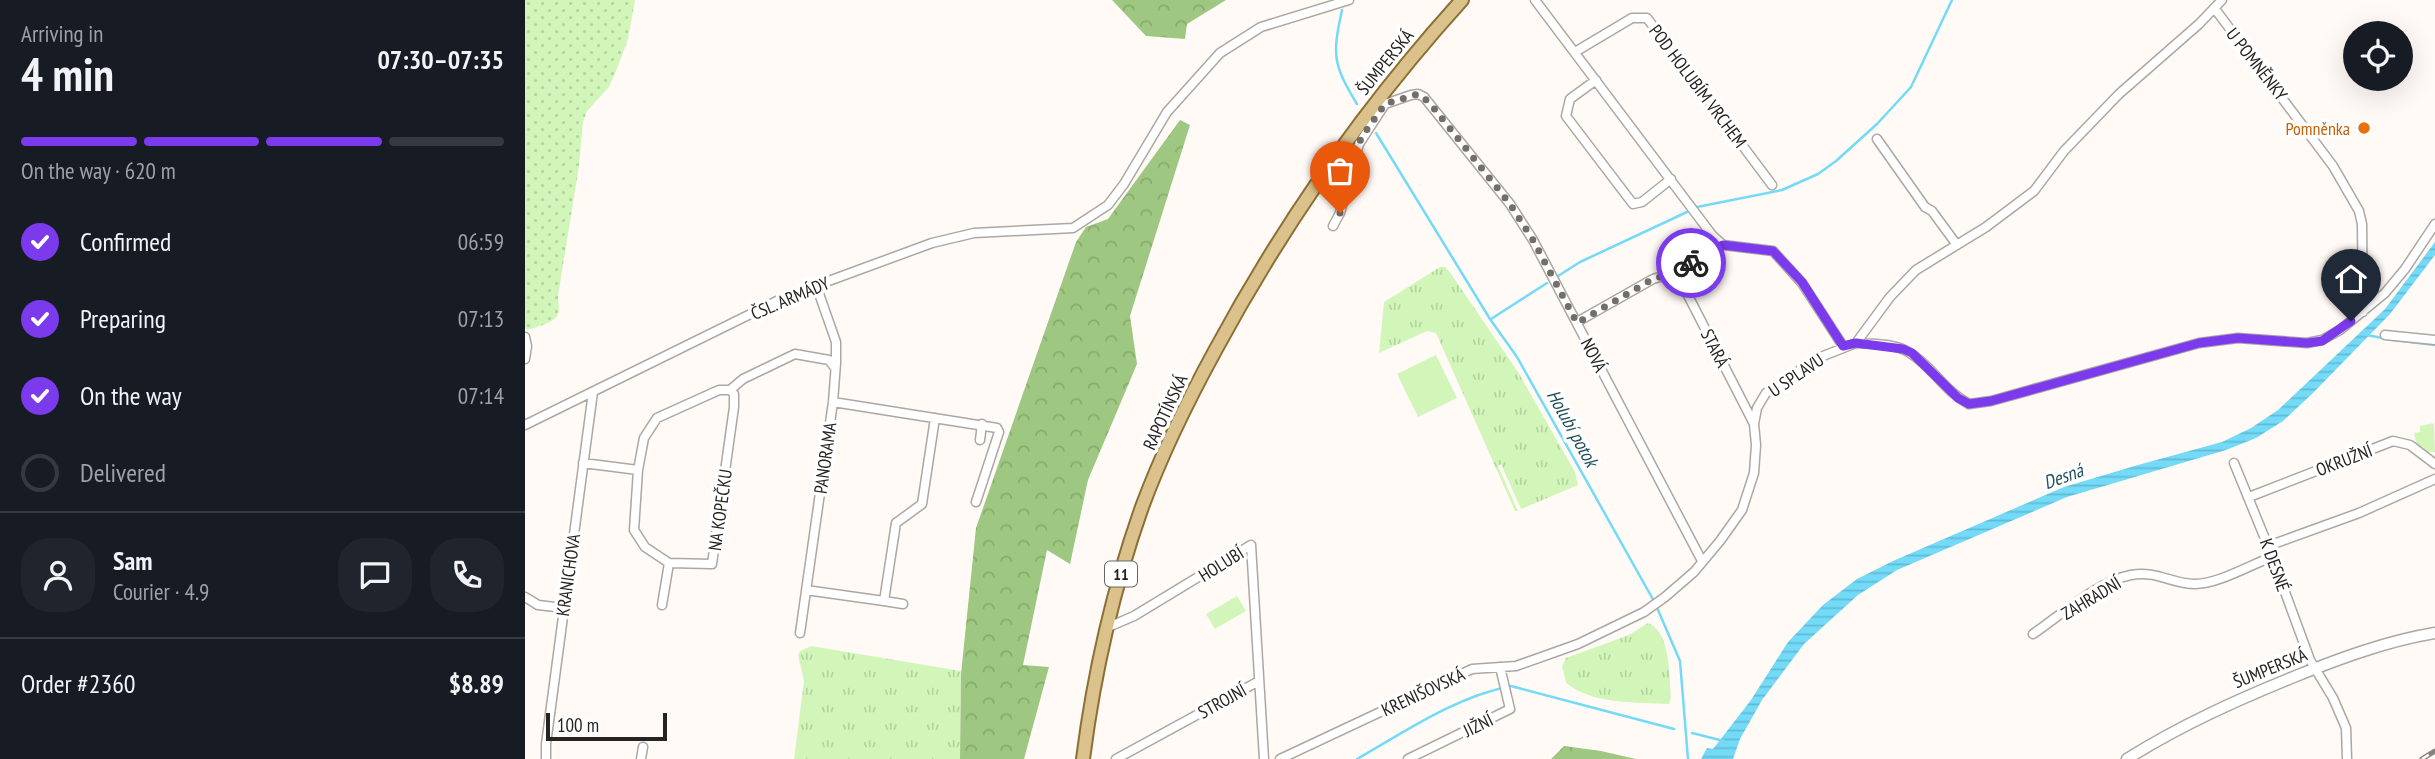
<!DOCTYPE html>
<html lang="en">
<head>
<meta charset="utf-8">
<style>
	:root { --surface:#171b24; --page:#20242c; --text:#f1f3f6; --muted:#9ea1a6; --line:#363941; --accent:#7c3aed }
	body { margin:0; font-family:"PT Sans Narrow",sans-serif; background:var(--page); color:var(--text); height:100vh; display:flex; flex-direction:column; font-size:26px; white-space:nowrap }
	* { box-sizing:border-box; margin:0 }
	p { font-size:23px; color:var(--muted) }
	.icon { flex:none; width:38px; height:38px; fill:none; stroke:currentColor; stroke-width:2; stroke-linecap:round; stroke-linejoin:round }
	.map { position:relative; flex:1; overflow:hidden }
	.sheet { display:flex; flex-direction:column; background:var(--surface); width:525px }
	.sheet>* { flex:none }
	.fabs { position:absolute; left:1818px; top:21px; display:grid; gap:14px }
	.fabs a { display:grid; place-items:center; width:70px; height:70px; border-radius:50%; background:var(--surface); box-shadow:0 7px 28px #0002; font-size:35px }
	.scale { position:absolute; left:21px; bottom:18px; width:121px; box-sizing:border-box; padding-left:7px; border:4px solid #262421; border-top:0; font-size:19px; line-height:24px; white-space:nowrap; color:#262421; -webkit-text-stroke:5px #fff; paint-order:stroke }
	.pin { position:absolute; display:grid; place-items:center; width:60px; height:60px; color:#fff; margin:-72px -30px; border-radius:50% 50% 50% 0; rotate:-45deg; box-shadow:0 0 7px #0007 }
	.pin .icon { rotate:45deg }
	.courier { position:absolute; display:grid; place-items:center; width:70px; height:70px; margin:-35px; border:5px solid #7c3aed; border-radius:50%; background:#fff; color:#222; box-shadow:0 2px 9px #0007 }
	.head em { font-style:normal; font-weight:700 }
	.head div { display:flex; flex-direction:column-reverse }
	.head { display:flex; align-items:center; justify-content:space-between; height:119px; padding:0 21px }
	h1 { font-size:46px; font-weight:700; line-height:52px }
	.bar { display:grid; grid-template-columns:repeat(4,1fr); gap:10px 7px; align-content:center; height:84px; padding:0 21px }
	.bar i { height:9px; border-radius:5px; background:var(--line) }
	.bar .selected { background:var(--accent) }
	.bar p { grid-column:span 4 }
	.line { display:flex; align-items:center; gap:18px; padding:0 21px; border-top:2px solid var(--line) }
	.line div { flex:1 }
	.round { display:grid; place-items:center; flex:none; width:74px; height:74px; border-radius:28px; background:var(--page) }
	ol { padding:0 21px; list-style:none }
	li { display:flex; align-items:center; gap:21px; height:77px }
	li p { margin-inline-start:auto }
	li .icon { padding:7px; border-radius:50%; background:var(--accent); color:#fff; stroke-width:4 }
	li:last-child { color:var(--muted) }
	li i { width:38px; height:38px; border:4px solid var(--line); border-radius:50% }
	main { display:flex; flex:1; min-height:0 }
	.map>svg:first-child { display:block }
	.grass { fill:url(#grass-tufts) }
	.forest { fill:url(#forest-crowns) }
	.park { fill:url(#park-dots) }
	.garden { fill:#d2f6ba }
	.water { fill:url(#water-rules) }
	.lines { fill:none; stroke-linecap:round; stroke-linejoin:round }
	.stream { stroke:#73daf8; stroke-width:2.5 }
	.minor-casing { stroke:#aca7a1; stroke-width:11 }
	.tertiary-casing { stroke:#aca7a1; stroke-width:13 }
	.primary-casing { stroke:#8c6f34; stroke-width:16 }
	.minor { stroke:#fff; stroke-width:8 }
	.tertiary { stroke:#fff; stroke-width:10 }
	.primary { stroke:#dbc18c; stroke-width:12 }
	.rail-casing { stroke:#86837f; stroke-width:5 }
	.rail { stroke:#fff; stroke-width:2.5; stroke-dasharray:8; stroke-linecap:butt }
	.done { stroke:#726f6b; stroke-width:7; stroke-dasharray:0 12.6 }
	.route { stroke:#7c3aed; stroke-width:9 }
	.food-dot { fill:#e8710a; stroke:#fff; stroke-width:2.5 }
	.labels { text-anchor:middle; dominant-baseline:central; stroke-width:7; stroke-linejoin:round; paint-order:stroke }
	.shield { fill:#fff; stroke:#676664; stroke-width:2 }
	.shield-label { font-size:16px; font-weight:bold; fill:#262421 }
	.street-label { font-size:18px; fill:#262421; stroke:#fff }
	.food-label { font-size:18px; fill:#c56008; stroke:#fff; text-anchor:end }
	.water-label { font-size:19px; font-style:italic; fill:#1f4d5a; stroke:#fff }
</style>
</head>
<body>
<main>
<section class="sheet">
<div class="head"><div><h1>4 min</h1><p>Arriving in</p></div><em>07:30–07:35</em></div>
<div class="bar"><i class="selected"></i><i class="selected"></i><i class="selected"></i><i></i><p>On the way · 620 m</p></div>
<ol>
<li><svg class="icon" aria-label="check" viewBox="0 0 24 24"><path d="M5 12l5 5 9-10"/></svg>Confirmed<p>06:59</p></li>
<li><svg class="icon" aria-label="check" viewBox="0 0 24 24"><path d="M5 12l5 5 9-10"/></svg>Preparing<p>07:13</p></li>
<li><svg class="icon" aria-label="check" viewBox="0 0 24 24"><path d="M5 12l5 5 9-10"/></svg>On the way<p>07:14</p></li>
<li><i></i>Delivered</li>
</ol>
<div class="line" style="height:126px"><a class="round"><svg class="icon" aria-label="person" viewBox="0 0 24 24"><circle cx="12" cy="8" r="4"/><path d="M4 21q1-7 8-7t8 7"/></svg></a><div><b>Sam</b><p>Courier · 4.9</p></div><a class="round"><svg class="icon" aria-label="chat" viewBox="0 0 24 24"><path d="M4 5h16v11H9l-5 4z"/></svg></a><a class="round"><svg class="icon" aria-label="phone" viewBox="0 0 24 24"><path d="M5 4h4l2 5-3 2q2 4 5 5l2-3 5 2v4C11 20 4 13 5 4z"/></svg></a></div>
<div class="line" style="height:91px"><div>Order #2360</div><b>$8.89</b></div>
</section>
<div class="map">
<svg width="1910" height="759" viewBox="0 0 1910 759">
	<defs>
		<pattern id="grass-tufts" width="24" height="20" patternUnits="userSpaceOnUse" patternTransform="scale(1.75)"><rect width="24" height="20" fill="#d2f6ba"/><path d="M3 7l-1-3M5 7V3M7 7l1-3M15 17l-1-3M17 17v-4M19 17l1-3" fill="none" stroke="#b4d3a0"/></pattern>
		<pattern id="forest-crowns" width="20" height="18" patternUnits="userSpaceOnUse" patternTransform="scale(1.75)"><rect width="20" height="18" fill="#9ec781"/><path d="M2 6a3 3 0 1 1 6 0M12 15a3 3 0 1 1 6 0" fill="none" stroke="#88ab6f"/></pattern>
		<pattern id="park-dots" width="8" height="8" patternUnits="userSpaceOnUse" patternTransform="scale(1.75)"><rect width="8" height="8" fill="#d2f6ba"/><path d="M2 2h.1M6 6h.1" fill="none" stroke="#b4d3a0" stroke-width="1.8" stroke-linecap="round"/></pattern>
		<pattern id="water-rules" width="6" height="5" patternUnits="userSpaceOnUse" patternTransform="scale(1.75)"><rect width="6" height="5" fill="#73daf8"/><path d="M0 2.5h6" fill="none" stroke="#63bbd4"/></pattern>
	</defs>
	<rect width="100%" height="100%" fill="#fffaf5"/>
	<path class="grass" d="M915,267H920L924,271L993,372L1050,472L1053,485L996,509L976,464L973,466L993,511H990L911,333L902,331L854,353L859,302Z
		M1123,623C1146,632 1144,676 1146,697L1144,704C1111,702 1069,705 1041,683L1037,666L1041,658L1104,635Z
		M286,646L436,671L435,759H269L279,681L273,655L275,651Z"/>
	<path class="forest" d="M587,0H701L662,24L660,39L621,36Z
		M655,120L665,125L605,316L612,364L563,480L545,564L522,550L498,665L524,667L499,759H435L436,674L451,528L551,242L561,227L583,219Z
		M1039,746L1076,751L1111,759H1026Z"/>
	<path class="park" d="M0,0H110L103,39L93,66L84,87L62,111L58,122L54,166L33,296C33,300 35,309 33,314C30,323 11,327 2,330L0,328Z"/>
	<path class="garden" d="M911,355L932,398L893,417L872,374Z
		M1909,423L1910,452H1900L1898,447L1892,446L1889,433L1895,432V426Z
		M712,596L721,611L690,629L681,614Z"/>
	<path class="water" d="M1910,242V255L1865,314L1788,393L1758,421L1731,438L1701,450L1542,497L1372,570L1333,595L1279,644L1237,700L1215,739L1208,759H1176L1182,748L1188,749L1226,700L1263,642L1298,605L1332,579L1368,561L1539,487L1613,465L1697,442L1726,428L1753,410L1860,309Z"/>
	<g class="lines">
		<path class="stream" d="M817,10C807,56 808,64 832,104
			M851,133L965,319L992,357L1130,603L1155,661L1163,759
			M1172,207L1257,190L1293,174L1311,161L1352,124L1386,87L1427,0
			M1033,276L1055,262L1162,212
			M966,319L1022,283
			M1841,335L1858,338
			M1868,340L1910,345
			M1167,733L1199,741
			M832,759C881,731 930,697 986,686L1149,729"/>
		<defs>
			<path id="minor" d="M1010,0L1187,235L1198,245L1248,251L1277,283L1318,346
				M1690,9L1808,166L1834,211L1837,224L1838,312
				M1050,52L1107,18H1122L1247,185
				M1071,80L1045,99L1041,116L1108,204L1117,202L1146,179
				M1352,139L1400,207L1407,211L1432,245
				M808,226L815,213L834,144L860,104L886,95L893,94L899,97L985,204L1008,240L1177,561
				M1151,272L1198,245
				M1052,322L1128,279L1151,272L1229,424
				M1860,335L1910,340
				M0,337L2,346L0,359
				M1331,343C1348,344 1370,343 1385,353C1408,367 1419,391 1444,404L1466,401L1674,343L1713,338L1782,343L1797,340L1815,330L1860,293L1880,269L1910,224
				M205,390L218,379L270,354L304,360L310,368
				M308,402L472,428L474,432L451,502
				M0,425L260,297L407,243L449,233L548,228L583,205L599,184L642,112L695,53L736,27L824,0
				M455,440L457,424
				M58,463L113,470L119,438L132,418L194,390H205L209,394V407L187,564L144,563L120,547L109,530L113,470
				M1709,463L1743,546L1785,660L1808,698L1821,728L1822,759
				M1724,497L1868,441L1885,445L1910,464
				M1743,546L1834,513L1910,479
				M281,590L359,601L371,523L397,504L410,418
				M0,597L13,605L39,608
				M359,601L378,604
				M137,605L144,563
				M581,628L609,616L726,545L739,759
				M275,633L308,402L311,363V342L291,285
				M1508,634C1536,615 1573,581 1606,575C1631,570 1647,584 1670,584C1693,584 1725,565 1747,557
				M21,759V744L68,392
				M116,759L118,747
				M591,759L734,681
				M755,759L947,669L991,666L1053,644L1119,612L1140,597L1169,572L1195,541L1217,510L1229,473L1231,445L1229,424L1232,408L1241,393L1293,358L1331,343L1365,297L1391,270L1461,227L1509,191L1539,151L1594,94L1674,24L1697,0
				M883,759L985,709L975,667"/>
			<path id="tertiary" d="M1602,759C1656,725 1712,700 1771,676C1816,658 1862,641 1910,633"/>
			<path id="primary" d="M558,759C569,673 588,589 617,507C637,453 663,400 691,349C759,223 841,106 937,0"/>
		</defs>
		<use href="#minor" class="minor-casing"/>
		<use href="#tertiary" class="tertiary-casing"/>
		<use href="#primary" class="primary-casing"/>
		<use href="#minor" class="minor"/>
		<use href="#tertiary" class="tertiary"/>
		<use href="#primary" class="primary"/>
		<defs>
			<path id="rail" d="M1897,759L1910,751"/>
		</defs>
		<use href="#rail" class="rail-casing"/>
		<use href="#rail" class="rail"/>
	</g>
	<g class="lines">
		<path class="done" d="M815,213L836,138L860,104L893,94L904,102L985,204L1008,240L1052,323L1128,279L1151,272L1166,263"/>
		<path class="route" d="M1166,263L1198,245L1248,251L1277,282L1318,346L1331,343L1378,349L1387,353L1433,398L1444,404L1466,401L1674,343L1713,338L1782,343L1797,341L1826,321"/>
	</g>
	<circle class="food-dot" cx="1839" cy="128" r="7"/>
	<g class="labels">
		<rect class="shield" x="580" y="561.5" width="32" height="25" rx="5"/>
		<g class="shield-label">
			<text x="596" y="574">11</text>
		</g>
		<g class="street-label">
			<text transform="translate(860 62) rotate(-51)">ŠUMPERSKÁ</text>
			<text transform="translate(1732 64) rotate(52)">U POMNĚNKY</text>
			<text transform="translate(1173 86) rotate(53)">POD HOLUBÍM VRCHEM</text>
			<text transform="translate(265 298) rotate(-23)">ČSL. ARMÁDY</text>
			<text transform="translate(1190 348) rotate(63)">STARÁ</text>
			<text transform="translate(1069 355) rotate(63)">NOVÁ</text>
			<text transform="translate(1271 375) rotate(-34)">U SPLAVU</text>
			<text transform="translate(640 412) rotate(-65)">RAPOTÍNSKÁ</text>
			<text transform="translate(300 458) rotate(-82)">PANORAMA</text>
			<text transform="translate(1819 460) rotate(-21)">OKRUŽNÍ</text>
			<text transform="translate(195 510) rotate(-82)">NA KOPEČKU</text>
			<text transform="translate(696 564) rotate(-32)">HOLUBÍ</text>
			<text transform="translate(1750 565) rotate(70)">K DESNÉ</text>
			<text transform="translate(43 575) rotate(-82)">KRANICHOVA</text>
			<text transform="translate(1566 598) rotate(-31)">ZAHRADNÍ</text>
			<text transform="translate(1745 668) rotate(-22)">ŠUMPERSKÁ</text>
			<text transform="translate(898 692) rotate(-25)">KRENIŠOVSKÁ</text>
			<text transform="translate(697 701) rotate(-29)">STROJNÍ</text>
			<text transform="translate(953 725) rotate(-26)">JIŽNÍ</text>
		</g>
		<g class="food-label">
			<text x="1825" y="128">Pomněnka</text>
		</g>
		<g class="water-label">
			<text transform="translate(1048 428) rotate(61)">Holubí potok</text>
			<text transform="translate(1538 476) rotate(-20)">Desná</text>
		</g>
	</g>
</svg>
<div class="fabs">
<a><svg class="icon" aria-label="locate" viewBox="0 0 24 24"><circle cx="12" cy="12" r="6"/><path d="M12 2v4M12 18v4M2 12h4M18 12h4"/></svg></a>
</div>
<div class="scale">100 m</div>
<div class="pin" style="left:815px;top:213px;background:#ea580c"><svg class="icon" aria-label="bag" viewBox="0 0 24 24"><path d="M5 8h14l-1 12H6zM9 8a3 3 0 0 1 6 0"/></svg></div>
<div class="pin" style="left:1826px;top:321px;background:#1f2937"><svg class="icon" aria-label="home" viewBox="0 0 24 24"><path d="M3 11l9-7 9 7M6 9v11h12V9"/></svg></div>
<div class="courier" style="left:1166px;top:263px"><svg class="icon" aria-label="bike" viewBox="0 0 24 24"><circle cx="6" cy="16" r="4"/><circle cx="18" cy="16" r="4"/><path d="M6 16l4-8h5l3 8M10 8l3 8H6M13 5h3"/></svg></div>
</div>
</main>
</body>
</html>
